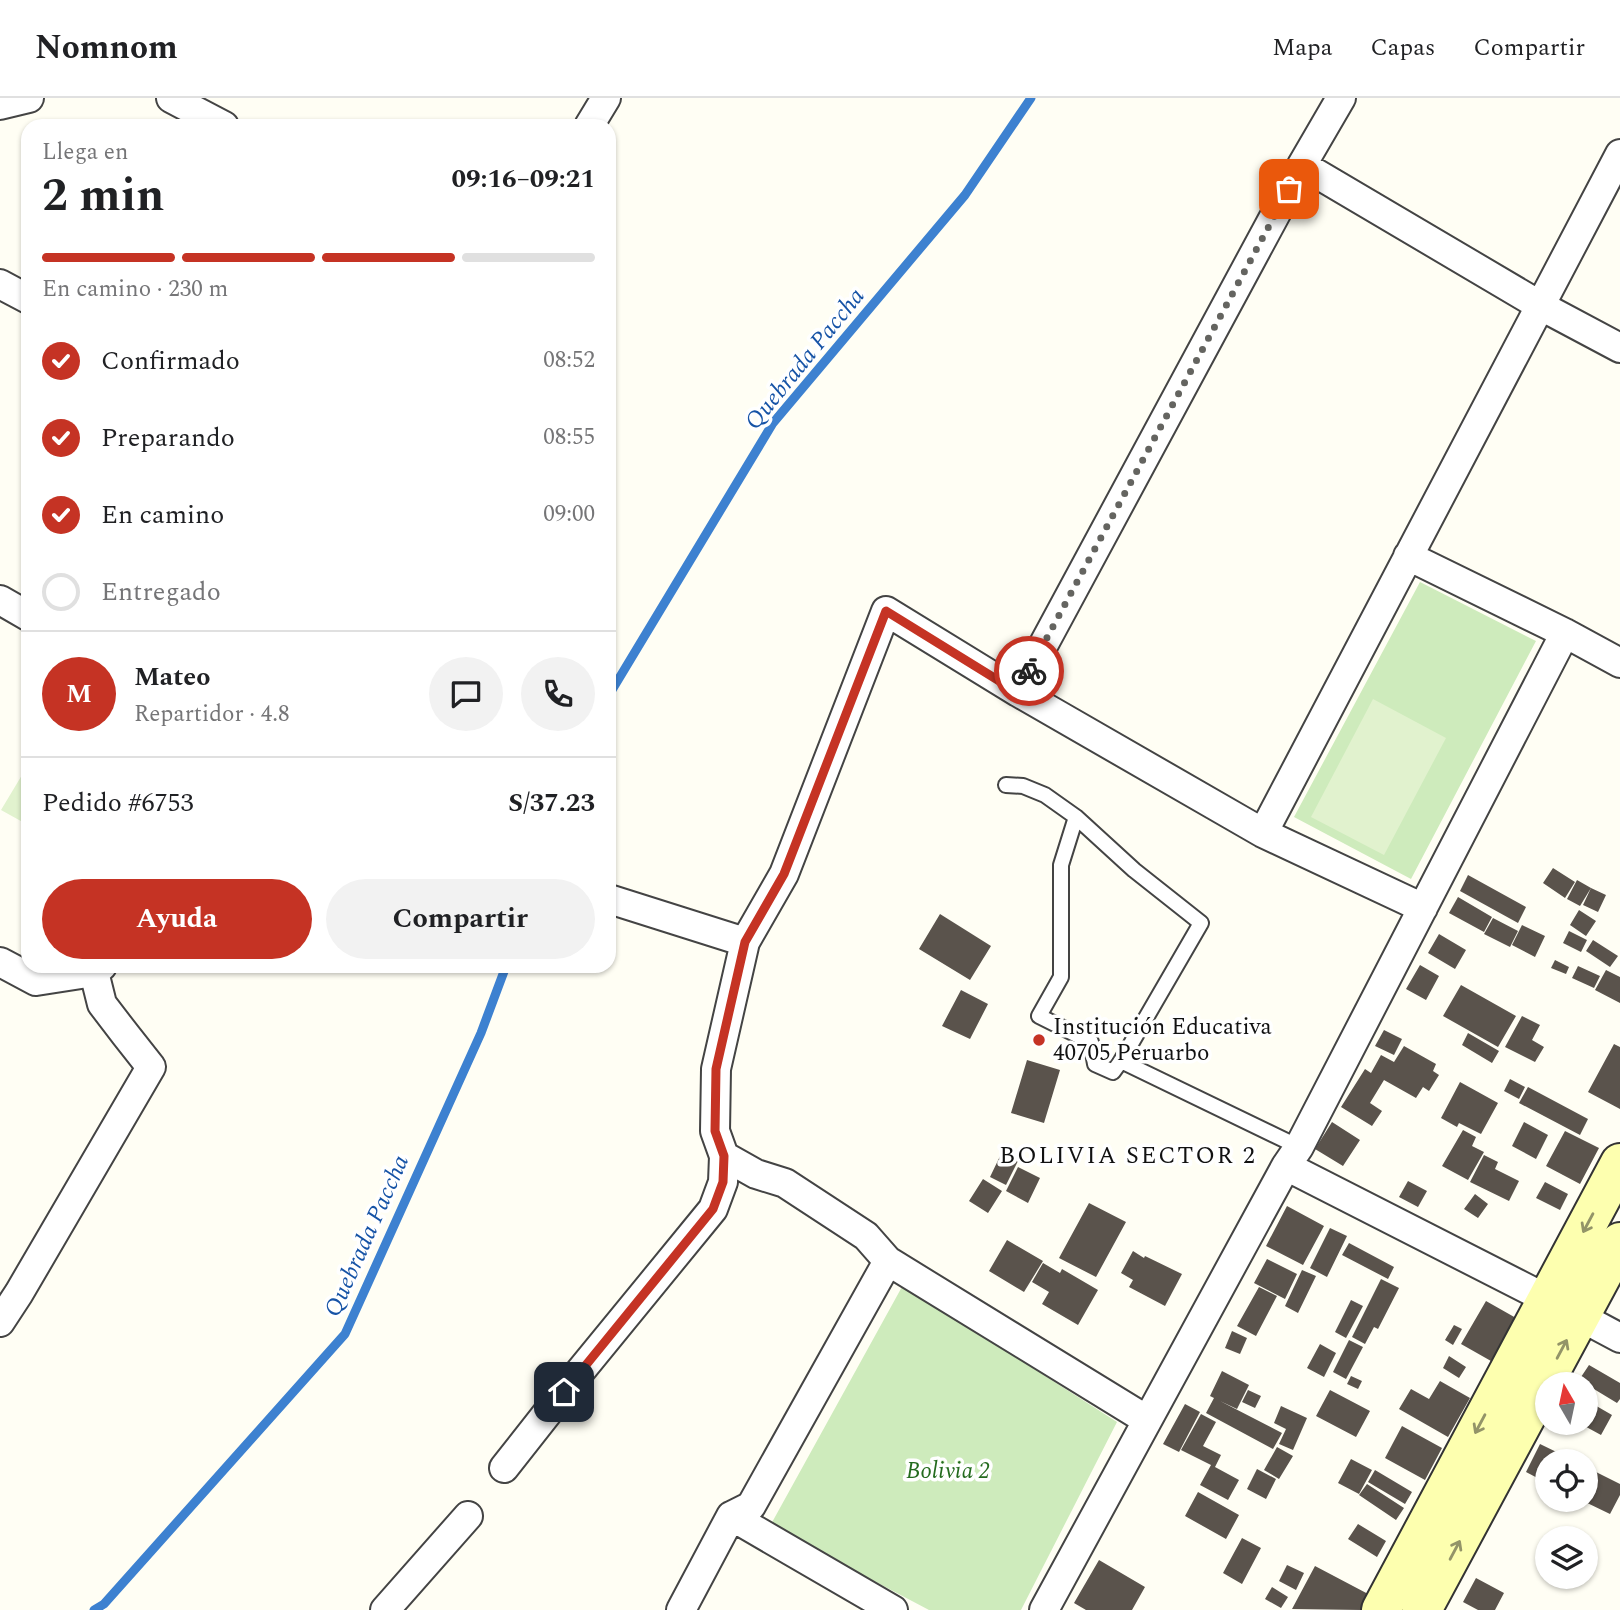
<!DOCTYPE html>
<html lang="es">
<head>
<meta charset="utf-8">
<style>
	:root { --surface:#fff; --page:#f2f2f2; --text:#202124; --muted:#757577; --line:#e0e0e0; --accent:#c53324 }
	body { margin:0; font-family:Spectral,serif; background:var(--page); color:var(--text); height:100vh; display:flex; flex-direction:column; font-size:26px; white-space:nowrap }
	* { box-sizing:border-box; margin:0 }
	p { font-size:23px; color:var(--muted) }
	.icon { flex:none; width:38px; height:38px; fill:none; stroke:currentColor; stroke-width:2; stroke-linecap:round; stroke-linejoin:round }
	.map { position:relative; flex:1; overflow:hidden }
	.side { position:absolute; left:21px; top:21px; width:595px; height:854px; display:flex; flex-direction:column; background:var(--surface); border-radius:21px; box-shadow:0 2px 5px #0004 }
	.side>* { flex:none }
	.needle { width:46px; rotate:351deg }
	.controls { position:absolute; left:1535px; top:1274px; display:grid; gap:14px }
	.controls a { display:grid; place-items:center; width:63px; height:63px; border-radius:50%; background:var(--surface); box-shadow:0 2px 5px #0004; font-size:35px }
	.pin { position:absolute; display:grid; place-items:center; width:60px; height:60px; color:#fff; margin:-30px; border-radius:14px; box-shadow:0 4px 10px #0006 }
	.courier { position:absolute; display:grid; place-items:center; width:70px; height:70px; margin:-35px; border:5px solid #c53324; border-radius:50%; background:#fff; color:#222; box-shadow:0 2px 9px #0007 }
	.summary em { font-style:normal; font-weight:700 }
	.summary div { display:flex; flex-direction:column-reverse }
	.summary { display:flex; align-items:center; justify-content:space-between; height:119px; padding:0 21px }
	h1 { font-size:46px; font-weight:700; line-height:52px }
	.bar { display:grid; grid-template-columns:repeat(4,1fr); gap:10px 7px; align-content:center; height:84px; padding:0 21px }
	.bar i { height:9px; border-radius:5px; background:var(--line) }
	.bar .current { background:var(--accent) }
	.bar p { grid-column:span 4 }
	.line { display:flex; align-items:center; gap:18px; padding:0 21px; border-top:2px solid var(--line) }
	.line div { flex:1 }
	.round { display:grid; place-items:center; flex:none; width:74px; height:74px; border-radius:37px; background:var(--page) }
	ol { padding:0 21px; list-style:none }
	li { display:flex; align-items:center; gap:21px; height:77px }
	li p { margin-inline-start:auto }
	li .icon { padding:7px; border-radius:50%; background:var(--accent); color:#fff; stroke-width:4 }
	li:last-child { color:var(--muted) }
	li i { width:38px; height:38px; border:4px solid var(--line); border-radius:50% }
	.primary-button { display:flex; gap:14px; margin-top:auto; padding:14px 21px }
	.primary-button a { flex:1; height:80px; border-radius:42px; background:var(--accent); color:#fff; font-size:28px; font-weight:700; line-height:80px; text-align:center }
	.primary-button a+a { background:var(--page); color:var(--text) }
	header { display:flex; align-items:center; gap:42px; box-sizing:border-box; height:98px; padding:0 35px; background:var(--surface); border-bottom:2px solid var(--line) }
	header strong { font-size:33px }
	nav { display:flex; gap:38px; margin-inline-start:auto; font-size:24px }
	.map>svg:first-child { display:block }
	.green { fill:#ceebbc }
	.pitch { fill:#e1f2ce }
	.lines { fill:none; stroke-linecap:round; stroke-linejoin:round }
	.stream { stroke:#3d81d0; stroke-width:9 }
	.building { fill:#5a534c }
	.lane-casing { stroke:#444; stroke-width:18 }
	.street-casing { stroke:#444; stroke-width:32 }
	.secondary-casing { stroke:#333; stroke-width:42 }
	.lane { stroke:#fff; stroke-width:14 }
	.street { stroke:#fff; stroke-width:28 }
	.secondary { stroke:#fdffaf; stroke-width:38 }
	.oneway { stroke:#939468 }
	.done { stroke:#646460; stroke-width:7; stroke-dasharray:0 12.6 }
	.route { stroke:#c53324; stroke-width:9 }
	.poi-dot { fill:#c53324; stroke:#fff; stroke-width:2.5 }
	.labels { text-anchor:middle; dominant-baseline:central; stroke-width:7; stroke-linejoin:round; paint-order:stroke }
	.poi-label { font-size:23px; fill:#111; stroke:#fff; text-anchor:start }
	.park-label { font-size:23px; font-style:italic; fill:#246b1e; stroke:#fff }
	.water-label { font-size:24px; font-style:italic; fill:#1653a6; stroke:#fff }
	.neighbourhood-label { font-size:24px; letter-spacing:2px; fill:#111; stroke:#fff }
</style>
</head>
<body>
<header>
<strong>Nomnom</strong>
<nav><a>Mapa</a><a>Capas</a><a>Compartir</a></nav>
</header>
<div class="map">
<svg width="1620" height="1512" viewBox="0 0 1620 1512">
	<rect width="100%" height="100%" fill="#fffef4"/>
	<path class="green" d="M1420,484L1536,543L1411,781L1294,719Z
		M903,1187L1117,1324L1021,1512H929L770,1428Z"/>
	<path class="pitch" d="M1373,601L1446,640L1384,757L1311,719Z
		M28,667V727L1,712Z"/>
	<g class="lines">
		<path class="stream" d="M609,597L773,325L965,97L1031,0
			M94,1512L104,1506L345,1236L481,935L506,868"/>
	</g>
	<path class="building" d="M1553,770L1575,784L1565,800L1543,785Z
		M1468,777L1526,809L1518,825L1460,793Z
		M1577,782L1591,790L1580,808L1567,801Z
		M1591,790L1606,797L1598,814L1583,807Z
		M1458,799L1492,819L1484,834L1449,815Z
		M1579,812L1596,823L1586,838L1570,827Z
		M940,816L991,848L970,882L919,851Z
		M1493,820L1518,833L1510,849L1484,836Z
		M1522,827L1545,838L1535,859L1512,847Z
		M1569,833L1587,842L1581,854L1563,845Z
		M1439,836L1466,852L1455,871L1428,855Z
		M1593,842L1618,858L1610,869L1586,853Z
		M1555,862L1569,869L1566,876L1551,870Z
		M1420,867L1439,878L1426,902L1406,891Z
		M1578,868L1600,878L1594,890L1572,880Z
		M1606,872L1620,879V905L1595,892Z
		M1461,887L1516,918L1498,949L1443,918Z
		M961,892L988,906L970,941L942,928Z
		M1522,918L1540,927L1532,942L1544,949L1535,964L1505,949Z
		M1384,932L1402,941L1394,957L1375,948Z
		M1468,935L1499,953L1492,965L1462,947Z
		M1614,946L1620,949V1011L1588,994Z
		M1404,948L1436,966L1433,973L1439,977L1429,993L1423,989L1416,1000L1384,982L1370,1005L1382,1013L1372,1028L1341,1009L1365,971L1371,975L1381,957L1394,964Z
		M1027,962L1060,972L1044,1025L1011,1015Z
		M1510,981L1525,989L1519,1001L1504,993Z
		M1460,984L1498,1005L1481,1036L1459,1025L1457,1029L1441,1020Z
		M1528,989L1588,1021L1580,1037L1519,1005Z
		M1332,1024L1360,1042L1343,1068L1315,1051Z
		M1524,1024L1548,1037L1536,1061L1512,1048Z
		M1463,1032L1476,1039L1472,1048L1484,1054L1468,1082L1442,1068Z
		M1565,1033L1599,1050L1580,1086L1546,1068Z
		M1002,1054L1019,1061L1006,1087L990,1079Z
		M1484,1057L1498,1064L1495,1071L1519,1083L1509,1103L1470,1084Z
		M1018,1069L1040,1080L1028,1105L1006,1093Z
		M983,1081L1002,1093L988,1115L969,1103Z
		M1408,1083L1427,1093L1418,1109L1399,1099Z
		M1545,1084L1568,1096L1560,1112L1536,1100Z
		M1475,1096L1488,1106L1478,1120L1464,1111Z
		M1089,1105L1126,1124L1096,1179L1059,1160Z
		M1287,1108L1324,1128L1303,1167L1266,1148Z
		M1330,1130L1347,1138L1327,1179L1310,1170Z
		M1007,1142L1043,1163L1024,1194L989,1173Z
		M1349,1145L1394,1169L1388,1181L1342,1157Z
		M1133,1153L1144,1160L1145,1158L1182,1176L1165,1208L1129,1189L1133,1182L1121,1175Z
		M1267,1161L1297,1176L1285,1201L1254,1185Z
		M1043,1165L1060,1175L1062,1171L1098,1192L1078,1227L1042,1206L1049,1194L1032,1184Z
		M1302,1172L1316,1178L1298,1215L1285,1208Z
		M1381,1181L1399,1190L1378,1231L1374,1229L1365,1246L1352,1239Z
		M1259,1189L1277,1198L1256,1238L1237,1228Z
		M1351,1202L1363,1208L1346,1240L1335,1234Z
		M1486,1203L1516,1220L1491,1263L1461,1246Z
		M1454,1227L1462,1231L1453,1247L1445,1242Z
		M1232,1233L1247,1240L1240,1256L1225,1250Z
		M1349,1242L1363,1249L1346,1281L1333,1274Z
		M1320,1246L1336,1255L1324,1279L1307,1270Z
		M1449,1258L1466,1269L1459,1280L1443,1270Z
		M1589,1267L1620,1285V1301L1617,1305L1579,1282Z
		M1222,1273L1249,1287L1237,1311L1220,1303L1282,1335L1273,1351L1206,1315L1214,1300L1210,1298Z
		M1351,1278L1362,1283L1358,1291L1347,1286Z
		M1440,1283L1470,1300L1448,1339L1399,1311L1411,1291L1429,1301Z
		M1248,1292L1261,1298L1255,1310L1242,1304Z
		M1330,1292L1370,1313L1356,1339L1316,1318Z
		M1586,1302L1612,1317L1601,1337L1579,1325H1586Z
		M1185,1306L1200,1314L1179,1354L1163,1346Z
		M1281,1308L1307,1320L1293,1352L1279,1346L1286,1331L1274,1325Z
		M1201,1316L1216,1324L1203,1348L1221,1357L1215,1369L1239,1382L1228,1402L1200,1387L1211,1367L1181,1352Z
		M1402,1328L1442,1350L1425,1382L1385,1360Z
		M1540,1346L1575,1363H1547V1385L1526,1374Z
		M1277,1349L1293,1358L1279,1381L1264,1372Z
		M1351,1361L1372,1372L1359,1396L1338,1385Z
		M1586,1369L1620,1386V1397L1610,1416L1581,1402H1586Z
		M1257,1371L1276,1381L1266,1401L1247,1391Z
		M1375,1372L1412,1394L1405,1406L1368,1384Z
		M1367,1386L1404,1410L1396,1422L1359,1397Z
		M1198,1394L1239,1417L1226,1441L1185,1418Z
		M1358,1426L1386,1443L1377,1459L1348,1441Z
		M1242,1440L1261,1450L1242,1486L1223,1475Z
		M1099,1462L1145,1489L1132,1512H1086L1074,1505Z
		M1287,1467L1304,1475L1296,1492L1279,1483Z
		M1315,1468L1370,1497L1362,1512L1292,1511Z
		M1476,1480L1504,1495L1495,1512H1478L1463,1504Z
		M1272,1489L1288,1499L1281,1510L1265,1501Z"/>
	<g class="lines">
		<defs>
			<path id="lane" d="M1006,687L1023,688L1045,697L1076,719L1134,772L1201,825L1121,963
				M1076,719L1061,767V879L1039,918L1091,944L1095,966L1113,974L1121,963L1299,1049"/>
			<path id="street" d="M171,0L224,28
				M0,7L29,0
				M589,28L606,0
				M1302,67L1541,208L1620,250
				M0,186L28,201
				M1408,458L1565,535L1620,565
				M0,502L28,518
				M1018,594L1263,735L1423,810
				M1263,735L1620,56
				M609,801L745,844
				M0,864L36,883L94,874L102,868
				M1286,1068L1547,1201L1620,1240
				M0,1224L19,1195L151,969L125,936L102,906L94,874
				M1147,1322L888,1163L866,1138L785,1085L756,1076L724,1058L715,1033L716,971L745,844L784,776L886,513L1018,594L1302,67L1341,0
				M504,1370L578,1276L713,1111L723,1084L724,1058
				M731,1418L893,1512
				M385,1512L468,1418
				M681,1512L731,1418L751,1408L888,1163
				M1044,1512L1286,1068L1299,1049L1565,535"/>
			<path id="secondary" d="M1381,1512L1620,1065
				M1422,1512L1620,1144"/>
		</defs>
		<use href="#lane" class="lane-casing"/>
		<use href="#street" class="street-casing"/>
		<use href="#secondary" class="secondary-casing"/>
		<use href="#lane" class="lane"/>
		<use href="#street" class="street"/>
		<use href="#secondary" class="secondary"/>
	</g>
	<defs><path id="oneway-shaft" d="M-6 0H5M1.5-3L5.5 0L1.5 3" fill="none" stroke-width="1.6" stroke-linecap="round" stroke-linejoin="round" transform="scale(1.75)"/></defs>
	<g class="oneway">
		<use href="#oneway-shaft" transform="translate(1588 1125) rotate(118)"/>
		<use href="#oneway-shaft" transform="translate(1562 1251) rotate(-62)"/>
		<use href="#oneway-shaft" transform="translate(1480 1326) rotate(118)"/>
		<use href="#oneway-shaft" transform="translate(1455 1452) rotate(-62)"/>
	</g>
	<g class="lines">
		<path class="done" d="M1029,573L1289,91"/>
		<path class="route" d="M564,1294L713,1111L723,1084L724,1058L715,1033L716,971L745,844L784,776L886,513L1017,594L1029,573"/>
	</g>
	<circle class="poi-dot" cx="1039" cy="942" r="7"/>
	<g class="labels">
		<g class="poi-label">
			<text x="1053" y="929">Institución Educativa<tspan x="1053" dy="26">40705 Peruarbo</tspan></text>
		</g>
		<g class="park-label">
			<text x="948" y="1373">Bolivia 2</text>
		</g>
		<g class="water-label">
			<text transform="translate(805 261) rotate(-51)">Quebrada Paccha</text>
			<text transform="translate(367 1138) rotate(-66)">Quebrada Paccha</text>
		</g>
		<g class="neighbourhood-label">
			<text x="1128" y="1058">BOLIVIA SECTOR 2</text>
		</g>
	</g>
</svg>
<div class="controls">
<a><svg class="needle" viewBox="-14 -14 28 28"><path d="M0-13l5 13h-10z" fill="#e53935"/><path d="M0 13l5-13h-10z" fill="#757577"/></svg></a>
<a><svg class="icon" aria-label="locate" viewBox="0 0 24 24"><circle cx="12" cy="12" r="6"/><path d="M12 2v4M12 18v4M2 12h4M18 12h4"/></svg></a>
<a><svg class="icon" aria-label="layers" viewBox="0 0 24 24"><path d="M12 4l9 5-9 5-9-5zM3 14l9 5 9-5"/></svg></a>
</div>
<div class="pin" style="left:1289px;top:91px;background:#ea580c"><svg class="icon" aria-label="bag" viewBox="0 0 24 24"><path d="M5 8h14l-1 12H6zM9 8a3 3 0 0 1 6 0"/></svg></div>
<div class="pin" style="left:564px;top:1294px;background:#1f2937"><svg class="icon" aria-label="home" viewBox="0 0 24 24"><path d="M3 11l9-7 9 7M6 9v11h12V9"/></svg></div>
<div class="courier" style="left:1029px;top:573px"><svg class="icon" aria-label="bike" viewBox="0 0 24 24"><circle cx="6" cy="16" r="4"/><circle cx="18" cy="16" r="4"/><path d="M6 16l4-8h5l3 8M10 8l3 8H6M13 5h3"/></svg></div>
<section class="side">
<div class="summary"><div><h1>2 min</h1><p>Llega en</p></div><em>09:16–09:21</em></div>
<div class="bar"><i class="current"></i><i class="current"></i><i class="current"></i><i></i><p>En camino · 230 m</p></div>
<ol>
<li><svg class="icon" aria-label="check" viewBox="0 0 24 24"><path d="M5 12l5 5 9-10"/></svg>Confirmado<p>08:52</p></li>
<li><svg class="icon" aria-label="check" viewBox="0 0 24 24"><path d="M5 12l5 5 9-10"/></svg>Preparando<p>08:55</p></li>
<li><svg class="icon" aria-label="check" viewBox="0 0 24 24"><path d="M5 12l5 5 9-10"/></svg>En camino<p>09:00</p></li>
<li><i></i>Entregado</li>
</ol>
<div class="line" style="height:126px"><b class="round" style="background:var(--accent);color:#fff">M</b><div><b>Mateo</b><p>Repartidor · 4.8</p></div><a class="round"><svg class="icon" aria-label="chat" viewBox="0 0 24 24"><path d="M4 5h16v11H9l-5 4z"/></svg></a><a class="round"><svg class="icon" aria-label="phone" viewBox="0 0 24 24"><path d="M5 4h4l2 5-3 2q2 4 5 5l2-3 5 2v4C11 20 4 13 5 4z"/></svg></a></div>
<div class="line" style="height:91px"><div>Pedido #6753</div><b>S/37.23</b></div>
<div class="primary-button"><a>Ayuda</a><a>Compartir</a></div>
</section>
</div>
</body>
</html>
